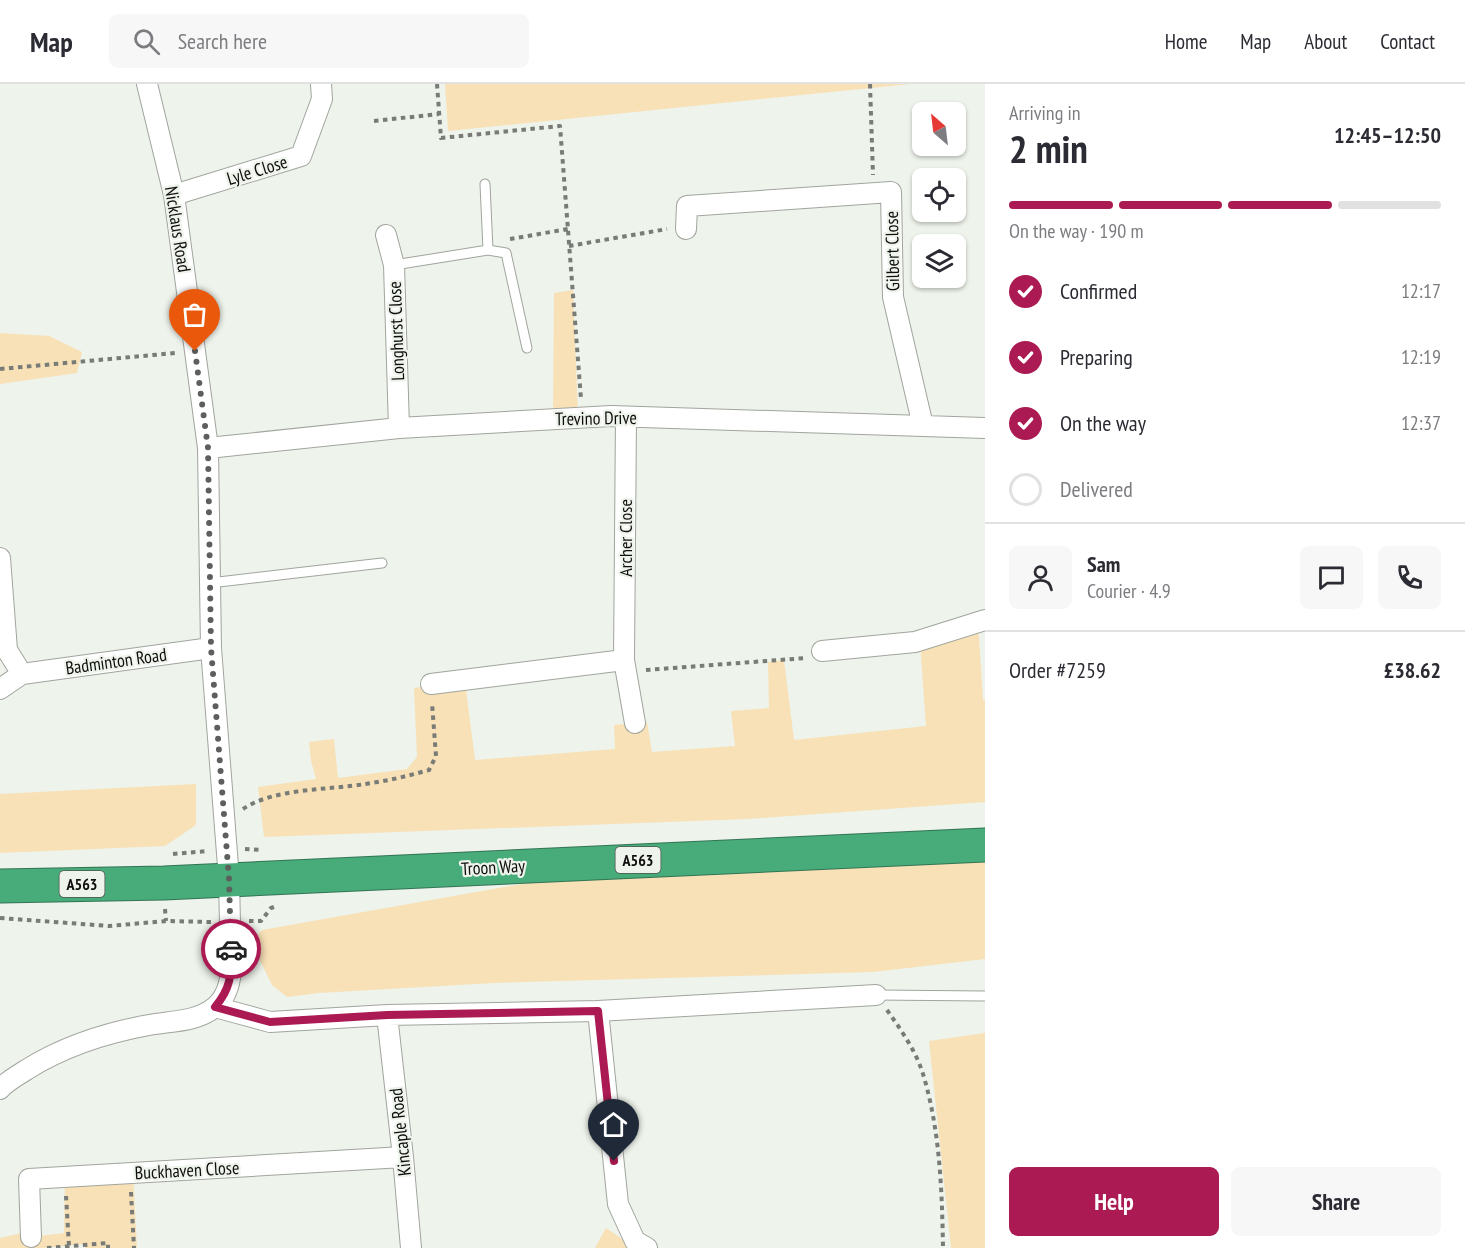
<!DOCTYPE html>
<html lang="en">
<head>
<meta charset="utf-8">
<style>
	:root { --surface:#fff; --page:#f7f7f7; --text:#2b2b33; --muted:#7c7c81; --line:#e1e1e2; --accent:#ab1a52 }
	body { margin:0; font-family:"PT Sans Narrow",sans-serif; background:var(--page); color:var(--text); height:100vh; display:flex; flex-direction:column; font-size:22px; white-space:nowrap }
	* { box-sizing:border-box; margin:0 }
	p { font-size:20px; color:var(--muted) }
	.icon { flex:none; width:33px; height:33px; fill:none; stroke:currentColor; stroke-width:2; stroke-linecap:round; stroke-linejoin:round }
	.map { position:relative; flex:1; overflow:hidden }
	.drawer { display:flex; flex-direction:column; background:var(--surface); width:480px }
	.drawer>* { flex:none }
	.needle { width:39px; rotate:332deg }
	.controls { position:absolute; left:912px; top:18px; display:grid; gap:12px }
	.controls a { display:grid; place-items:center; width:54px; height:54px; border-radius:9px; background:var(--surface); box-shadow:0 2px 4px #0004; font-size:30px }
	.pin { position:absolute; display:grid; place-items:center; width:51px; height:51px; color:#fff; margin:-62px -26px; border-radius:50% 50% 50% 0; rotate:-45deg; box-shadow:0 0 6px #0007 }
	.pin .icon { rotate:45deg }
	.courier { position:absolute; display:grid; place-items:center; width:60px; height:60px; margin:-30px; border:4px solid #ab1a52; border-radius:50%; background:#fff; color:#222; box-shadow:0 2px 8px #0007 }
	.head em { font-style:normal; font-weight:700 }
	.head div { display:flex; flex-direction:column-reverse }
	.head { display:flex; align-items:center; justify-content:space-between; height:102px; padding:0 24px }
	h1 { font-size:39px; font-weight:700; line-height:45px }
	.bar { display:grid; grid-template-columns:repeat(4,1fr); gap:9px 6px; align-content:center; height:72px; padding:0 24px }
	.bar i { height:8px; border-radius:4px; background:var(--line) }
	.bar .on { background:var(--accent) }
	.bar p { grid-column:span 4 }
	.line { display:flex; align-items:center; gap:15px; padding:0 24px; border-top:2px solid var(--line) }
	.line div { flex:1 }
	.round { display:grid; place-items:center; flex:none; width:63px; height:63px; border-radius:9px; background:var(--page) }
	ol { padding:0 24px; list-style:none }
	li { display:flex; align-items:center; gap:18px; height:66px }
	li p { margin-inline-start:auto }
	li .icon { padding:6px; border-radius:50%; background:var(--accent); color:#fff; stroke-width:4 }
	li:last-child { color:var(--muted) }
	li i { width:33px; height:33px; border:3px solid var(--line); border-radius:50% }
	.cta { display:flex; gap:12px; margin-top:auto; padding:12px 24px }
	.cta a { flex:1; height:69px; border-radius:9px; background:var(--accent); color:#fff; font-size:24px; font-weight:700; line-height:69px; text-align:center }
	.cta a+a { background:var(--page); color:var(--text) }
	header { display:flex; align-items:center; gap:36px; box-sizing:border-box; height:84px; padding:0 30px; background:var(--surface); border-bottom:2px solid var(--line) }
	header strong { font-size:28px }
	nav { display:flex; gap:33px; margin-inline-start:auto; font-size:21px }
	.search { width:420px; height:54px; background:var(--page); display:flex; align-items:center; gap:15px; box-sizing:border-box; padding:0 21px; border-radius:9px; color:var(--muted); font-size:22px }
	main { display:flex; flex:1; min-height:0 }
	.map>svg:first-child { display:block }
	.green { fill:#f8e1b7 }
	.lines { fill:none; stroke-linecap:round; stroke-linejoin:round }
	.lane-casing { stroke:#a0a59d; stroke-width:11 }
	.street-casing { stroke:#a0a59d; stroke-width:22 }
	.highway-casing { stroke:#337454; stroke-width:35 }
	.path { stroke:#787b76; stroke-width:4; stroke-dasharray:4.5 4.5; stroke-linecap:butt }
	.lane { stroke:#fff; stroke-width:9 }
	.street { stroke:#fff; stroke-width:20 }
	.highway { stroke:#47ab7a; stroke-width:33 }
	.done { stroke:#5c5f5b; stroke-width:6; stroke-dasharray:0 10.8 }
	.route { stroke:#ab1a52; stroke-width:8 }
	.labels { text-anchor:middle; dominant-baseline:central; stroke-width:4.5; stroke-linejoin:round; paint-order:stroke }
	.shield { fill:#eef3eb; stroke:#515350; stroke-width:1.5 }
	.shield-label { font-size:16px; font-weight:bold; fill:#0e0f0d }
	.street-label { font-size:18px; fill:#0e0f0d; stroke:#eef3eb }
</style>
</head>
<body>
<header>
<strong>Map</strong>
<div class="search"><svg class="icon" aria-label="search" viewBox="0 0 24 24"><circle cx="10" cy="10" r="6"/><path d="M15 15l6 6"/></svg>Search here</div>
<nav><a>Home</a><a>Map</a><a>About</a><a>Contact</a></nav>
</header>
<main>
<div class="map">
<svg width="985" height="1164" viewBox="0 0 985 1164">
	<rect width="100%" height="100%" fill="#eef3eb"/>
	<path class="green" d="M445,0H910L448,47Z
		M573,206L578,330L553,325L554,209Z
		M0,249L49,252L82,268L77,289L0,300Z
		M978,538L983,616H985V718L747,735L264,753L258,703L316,695L311,677L309,658L334,655L338,694L407,685L417,673L414,604L465,598L475,676L615,665L614,641L647,638L652,668L735,662L731,627L769,624L768,578L784,576L794,656L926,642L920,559Z
		M196,700V741L165,762L0,769V710Z
		M985,767V875L873,888L494,899L319,909L287,913L272,901L251,858L262,846L606,785Z
		M985,949V1164H951L929,957Z
		M133,1089L137,1164H85L84,1160L44,1164H0V1154L22,1149L35,1162L31,1153L64,1149L65,1093Z
		M606,1144L635,1164H595Z"/>
	<g class="lines">
		<defs>
			<path id="lane" d="M488,166L506,169L527,264
				M394,181L488,166L485,100
				M210,499L382,479
				M876,911L985,912"/>
			<path id="street" d="M174,111L301,72L322,15L321,0
				M686,145L687,122L891,108L893,213L923,342
				M386,151L394,181L399,344
				M626,333L624,576L635,639
				M208,364L399,344L611,332L985,344
				M0,474L7,566L22,590L211,564
				M822,567L915,558L985,536
				M431,600L624,576
				M0,605L22,590
				M215,923L270,938L387,931L598,927L876,911
				M598,927L618,1120L635,1157L647,1164
				M387,931L403,1073L411,1164
				M0,1005C7,997 17,992 26,986C64,962 105,949 149,941C171,937 197,938 215,923C226,914 230,900 231,886L229,795L211,564L208,364L174,111L147,0
				M31,1153L29,1095L403,1073"/>
			<path id="highway" d="M0,802L164,799L985,761"/>
		</defs>
		<use href="#lane" class="lane-casing"/>
		<use href="#street" class="street-casing"/>
		<use href="#highway" class="highway-casing"/>
		<path class="path" d="M437,0L441,54L560,42L581,315
			M870,0L873,91
			M374,37L439,30
			M510,155L568,145
			M569,162L667,145
			M0,285L175,269
			M646,586L806,574
			M243,725C274,704 329,706 365,700C387,697 408,692 429,686L436,672L432,619
			M245,765L261,766
			M173,770L208,767
			M165,825L166,837
			M0,834L109,842L166,837L212,838
			M249,837H261L271,824L277,822
			M887,926C901,946 916,967 923,990C940,1046 942,1106 943,1164
			M131,1108L134,1164
			M66,1112L69,1162
			M47,1164L108,1159V1164"/>
		<use href="#lane" class="lane"/>
		<use href="#street" class="street"/>
		<use href="#highway" class="highway"/>
	</g>
	<g class="lines">
		<path class="done" d="M195,267L208,364L211,564L229,795L231,865"/>
		<path class="route" d="M231,865C231,890 232,903 215,923L270,938L387,931L598,927L614,1077"/>
	</g>
	<g class="labels">
		<g class="shield">
			<rect x="615.5" y="763" width="45" height="26" rx="4.5"/>
			<rect x="59.5" y="787" width="45" height="26" rx="4.5"/>
		</g>
		<g class="shield-label">
			<text x="638" y="776">A563</text>
			<text x="82" y="800">A563</text>
		</g>
		<g class="street-label">
			<text transform="translate(257 86) rotate(-17)">Lyle Close</text>
			<text transform="translate(178 145) rotate(81)">Nicklaus Road</text>
			<text transform="translate(892 167) rotate(-91)">Gilbert Close</text>
			<text transform="translate(396 247) rotate(-92)">Longhurst Close</text>
			<text transform="translate(596 334) rotate(-1)">Trevino Drive</text>
			<text transform="translate(625 454) rotate(-90)">Archer Close</text>
			<text transform="translate(116 577) rotate(-8)">Badminton Road</text>
			<text transform="translate(493 783) rotate(-3)">Troon Way</text>
			<text transform="translate(400 1048) rotate(-96)">Kincaple Road</text>
			<text transform="translate(187 1086) rotate(-3)">Buckhaven Close</text>
		</g>
	</g>
</svg>
<div class="controls">
<a><svg class="needle" viewBox="-14 -14 28 28"><path d="M0-13l5 13h-10z" fill="#e53935"/><path d="M0 13l5-13h-10z" fill="#7c7c81"/></svg></a>
<a><svg class="icon" aria-label="locate" viewBox="0 0 24 24"><circle cx="12" cy="12" r="6"/><path d="M12 2v4M12 18v4M2 12h4M18 12h4"/></svg></a>
<a><svg class="icon" aria-label="layers" viewBox="0 0 24 24"><path d="M12 4l9 5-9 5-9-5zM3 14l9 5 9-5"/></svg></a>
</div>
<div class="pin" style="left:195px;top:267px;background:#ea580c"><svg class="icon" aria-label="bag" viewBox="0 0 24 24"><path d="M5 8h14l-1 12H6zM9 8a3 3 0 0 1 6 0"/></svg></div>
<div class="pin" style="left:614px;top:1077px;background:#1f2937"><svg class="icon" aria-label="home" viewBox="0 0 24 24"><path d="M3 11l9-7 9 7M6 9v11h12V9"/></svg></div>
<div class="courier" style="left:231px;top:865px"><svg class="icon" aria-label="car" viewBox="0 0 24 24"><path d="M5 17H2v-5l4-1 3-4h7l3 4 3 1v5h-3M9 17h6M6 11h13"/><circle cx="7" cy="17" r="2"/><circle cx="17" cy="17" r="2"/></svg></div>
</div>
<section class="drawer">
<div class="head"><div><h1>2 min</h1><p>Arriving in</p></div><em>12:45–12:50</em></div>
<div class="bar"><i class="on"></i><i class="on"></i><i class="on"></i><i></i><p>On the way · 190 m</p></div>
<ol>
<li><svg class="icon" aria-label="check" viewBox="0 0 24 24"><path d="M5 12l5 5 9-10"/></svg>Confirmed<p>12:17</p></li>
<li><svg class="icon" aria-label="check" viewBox="0 0 24 24"><path d="M5 12l5 5 9-10"/></svg>Preparing<p>12:19</p></li>
<li><svg class="icon" aria-label="check" viewBox="0 0 24 24"><path d="M5 12l5 5 9-10"/></svg>On the way<p>12:37</p></li>
<li><i></i>Delivered</li>
</ol>
<div class="line" style="height:108px"><a class="round"><svg class="icon" aria-label="person" viewBox="0 0 24 24"><circle cx="12" cy="8" r="4"/><path d="M4 21q1-7 8-7t8 7"/></svg></a><div><b>Sam</b><p>Courier · 4.9</p></div><a class="round"><svg class="icon" aria-label="chat" viewBox="0 0 24 24"><path d="M4 5h16v11H9l-5 4z"/></svg></a><a class="round"><svg class="icon" aria-label="phone" viewBox="0 0 24 24"><path d="M5 4h4l2 5-3 2q2 4 5 5l2-3 5 2v4C11 20 4 13 5 4z"/></svg></a></div>
<div class="line" style="height:78px"><div>Order #7259</div><b>£38.62</b></div>
<div class="cta"><a>Help</a><a>Share</a></div>
</section>
</main>
</body>
</html>
